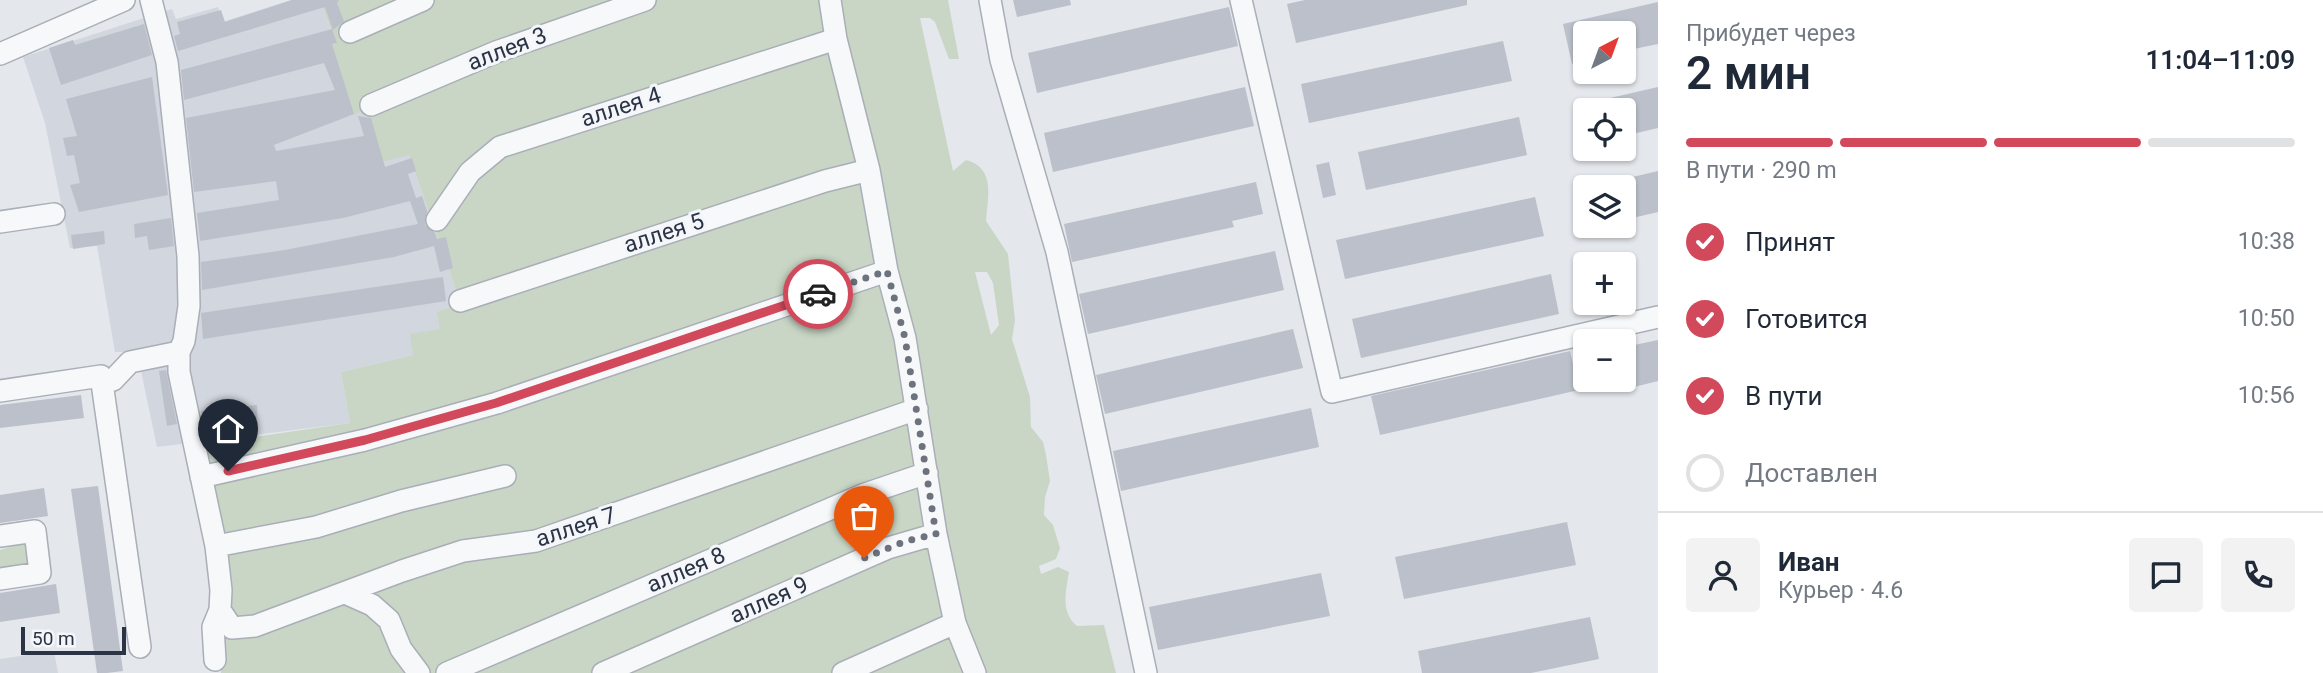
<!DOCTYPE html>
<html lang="ru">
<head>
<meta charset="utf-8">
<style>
	:root { --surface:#fff; --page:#f2f2f3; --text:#1f2937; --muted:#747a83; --line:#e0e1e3; --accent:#d1495b }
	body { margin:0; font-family:Roboto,sans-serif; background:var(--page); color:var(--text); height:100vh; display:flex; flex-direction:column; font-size:26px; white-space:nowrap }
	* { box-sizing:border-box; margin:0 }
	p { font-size:23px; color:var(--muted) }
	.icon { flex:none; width:38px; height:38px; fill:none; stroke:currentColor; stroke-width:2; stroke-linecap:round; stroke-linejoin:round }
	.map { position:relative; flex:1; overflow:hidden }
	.drawer { display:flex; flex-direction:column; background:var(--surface); width:665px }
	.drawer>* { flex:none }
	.needle { width:46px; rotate:41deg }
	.tools { position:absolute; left:1573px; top:21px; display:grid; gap:14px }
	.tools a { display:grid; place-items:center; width:63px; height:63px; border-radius:7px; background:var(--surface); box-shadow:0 2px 5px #0004; font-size:35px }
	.scale { position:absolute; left:21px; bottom:18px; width:105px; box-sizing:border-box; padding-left:7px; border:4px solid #2b3445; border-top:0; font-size:19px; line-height:24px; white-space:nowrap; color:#2b3445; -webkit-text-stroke:5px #f4f6f9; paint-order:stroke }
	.pin { position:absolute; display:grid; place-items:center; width:60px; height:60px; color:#fff; margin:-72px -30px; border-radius:50% 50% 50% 0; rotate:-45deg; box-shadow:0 0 7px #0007 }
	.pin .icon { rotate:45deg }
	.courier { position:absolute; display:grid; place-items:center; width:70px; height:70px; margin:-35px; border:5px solid #d1495b; border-radius:50%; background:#fff; color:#222; box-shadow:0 2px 9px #0007 }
	.overview em { font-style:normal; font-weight:600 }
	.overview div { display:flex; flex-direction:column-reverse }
	.overview { display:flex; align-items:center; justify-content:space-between; height:119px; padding:0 28px }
	h1 { font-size:46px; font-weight:600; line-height:52px }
	.bar { display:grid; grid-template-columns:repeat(4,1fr); gap:10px 7px; align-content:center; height:84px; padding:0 28px }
	.bar i { height:9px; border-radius:5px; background:var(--line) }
	.bar .on { background:var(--accent) }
	.bar p { grid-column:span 4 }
	.line { display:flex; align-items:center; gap:18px; padding:0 28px; border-top:2px solid var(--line) }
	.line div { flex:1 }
	.round { display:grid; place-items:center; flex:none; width:74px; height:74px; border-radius:7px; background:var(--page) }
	ol { padding:0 28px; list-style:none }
	li { display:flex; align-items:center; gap:21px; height:77px }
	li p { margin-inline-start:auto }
	li .icon { padding:7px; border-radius:50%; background:var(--accent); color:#fff; stroke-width:4 }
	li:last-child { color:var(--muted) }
	li i { width:38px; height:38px; border:4px solid var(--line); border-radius:50% }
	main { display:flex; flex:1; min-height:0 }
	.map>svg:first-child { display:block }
	.built { fill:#d2d6de }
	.green { fill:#c9d6c5; fill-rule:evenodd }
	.building { fill:#bbc0ca }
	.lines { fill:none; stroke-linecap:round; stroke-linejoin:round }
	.minor-casing { stroke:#a9aeb7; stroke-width:24 }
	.minor { stroke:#f7f8fa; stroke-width:21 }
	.done { stroke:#6c737f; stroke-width:7; stroke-dasharray:0 12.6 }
	.route { stroke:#d1495b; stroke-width:9 }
	.labels { text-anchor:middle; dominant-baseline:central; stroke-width:6; stroke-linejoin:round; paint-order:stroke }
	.street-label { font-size:23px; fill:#2b3445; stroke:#f4f6f9 }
</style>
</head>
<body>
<main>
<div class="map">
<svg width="1658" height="673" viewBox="0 0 1658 673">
	<rect width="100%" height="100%" fill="#e4e7ec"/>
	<path class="built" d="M291,0H320L336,44L331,46L352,115L366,111L409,155L460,301L441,329L413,355L341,372L350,423L157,447L137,352H115L97,246L70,248L45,123L23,57L172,9L176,19L218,7L222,22Z
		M54,651L58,673H0V659Z"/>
	<path class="green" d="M320,0H948L959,59H949L935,22L930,18H920L953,171L966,160C997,168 987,200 986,221L1008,254L1015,320L1012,339L1030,397L1031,427L1043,442L1046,455L1050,481L1045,497L1044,515L1053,525L1060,548L1056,559L1039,566L1041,574L1058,567L1069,572C1066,591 1060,612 1077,626L1104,625L1116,673H221L218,647L228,633L200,445L350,423L341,372L413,355L410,334L440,329L437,312L461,304L409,155L381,162L366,111L352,115L330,46L336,43ZM975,272H987L993,283L999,325L991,335Z
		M25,542L29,565L0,571V550Z"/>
	<path class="building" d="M292,0H339L337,3L344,21L333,30L325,7L178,51L174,36L180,34L177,22L221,10L225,22Z
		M1013,0H1070L1071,5L1017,17Z
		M1305,0H1467V5L1296,43L1287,4Z
		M1658,2V44L1624,51V33H1586V60L1572,64L1563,24Z
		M1229,7L1238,46L1037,93L1028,53Z
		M144,24L152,55L61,85L49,48L73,40L75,45Z
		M332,29L337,43L332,44L354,114L274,145L276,151L364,136L358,116L371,118L385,167L412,158L416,171L408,174L416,198L422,196L427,211L425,225L435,233L437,239L446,237L453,268L440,272L434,246L394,257L202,290L201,262L285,250L418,224L410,201L343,218L200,241L197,213L279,200L276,181L194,192L186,118L335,90L324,63L184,100L181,70Z
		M1503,41L1512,81L1309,123L1301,84Z
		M152,77L168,195L79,212L70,185L80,183L74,155L67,156L63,138L77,136L66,99Z
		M1245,87L1254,126L1053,172L1044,133Z
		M1658,87V128L1624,136V110H1576L1575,106Z
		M1519,117L1527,155L1366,190L1358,152Z
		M1329,162L1336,195L1323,198L1316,165Z
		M1658,171V212L1624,220V179Z
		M1256,182L1263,214L1232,221L1234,227L1072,262L1064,224Z
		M1535,197L1544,236L1345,279L1336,240Z
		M171,218L174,246L149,250L147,236L135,238L134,224Z
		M104,231L105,244L73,249L71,235Z
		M1275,251L1284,290L1088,334L1079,294Z
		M1551,274L1559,314L1361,358L1352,319Z
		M443,277L446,301L203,339L201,313Z
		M1293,329L1303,368L1105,414L1096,375Z
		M1658,340V381L1634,387L1625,347Z
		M1570,351L1579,390L1380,435L1371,396Z
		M166,370L177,424L167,426L159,371Z
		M81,395L84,418L0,428V405Z
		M257,405L258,432L209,438L208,423L203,424L201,411Z
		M1311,408L1319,447L1121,491L1113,451Z
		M98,486L123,671L107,673H97L71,489Z
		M44,488L48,516L0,523V495Z
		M1567,522L1576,565L1404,599L1395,557Z
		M1321,573L1330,616L1158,650L1149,607Z
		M56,584L60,613L0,622V593Z
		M1590,617L1599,659L1531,673H1422L1418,651Z"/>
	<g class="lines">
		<defs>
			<path id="minor" d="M151,0L167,62L188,256L189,306L184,341L179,352V372L216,546L221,590L220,610L232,628L255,626L402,571L463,551L536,541L917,409
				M830,0L836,39L869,170L887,271L905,338L936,534L955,623L975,673
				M990,0L1001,60L1057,252L1146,673
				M1241,0L1332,392L1658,317
				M350,32L423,0
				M0,54L124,0
				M371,105L496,52L645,0
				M437,220L470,172L500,147L836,39
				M0,222L54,214
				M460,301L825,181L869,170
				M102,384L113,380L130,362L179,352
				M0,391L101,376L140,647
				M201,477L365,440L497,403L887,271
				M0,536L35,531L40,573L0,579
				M216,546L316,527L401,501L505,476
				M345,593L372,605L389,620L401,649L419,673
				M215,660L213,627L220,610
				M447,673L865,494L927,473
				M603,673L888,548L936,534
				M843,673L955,623"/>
		</defs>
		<use href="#minor" class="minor-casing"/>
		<use href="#minor" class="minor"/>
	</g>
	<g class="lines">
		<path class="done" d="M818,294L887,271L905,338L936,534L906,541L864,558"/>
		<path class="route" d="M228,471L365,440L496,403L818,294"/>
	</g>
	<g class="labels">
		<g class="street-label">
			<text transform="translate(507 49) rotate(-21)">аллея 3</text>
			<text transform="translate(621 107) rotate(-18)">аллея 4</text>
			<text transform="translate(664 233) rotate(-18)">аллея 5</text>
			<text transform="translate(576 527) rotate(-18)">аллея 7</text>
			<text transform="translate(686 570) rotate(-23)">аллея 8</text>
			<text transform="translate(769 600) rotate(-24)">аллея 9</text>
		</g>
	</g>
</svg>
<div class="tools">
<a><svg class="needle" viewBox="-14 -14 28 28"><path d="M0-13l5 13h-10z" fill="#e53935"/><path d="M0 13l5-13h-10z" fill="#747a83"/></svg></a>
<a><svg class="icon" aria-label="locate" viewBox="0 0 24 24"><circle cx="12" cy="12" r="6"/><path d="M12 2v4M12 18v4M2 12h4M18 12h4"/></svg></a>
<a><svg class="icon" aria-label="layers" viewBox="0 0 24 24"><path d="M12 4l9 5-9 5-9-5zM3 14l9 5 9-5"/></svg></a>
<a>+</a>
<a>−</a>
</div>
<div class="scale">50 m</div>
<div class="pin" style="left:864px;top:558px;background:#ea580c"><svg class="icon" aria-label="bag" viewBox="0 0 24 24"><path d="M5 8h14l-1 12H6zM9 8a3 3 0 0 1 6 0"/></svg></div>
<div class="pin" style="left:228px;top:471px;background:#1f2937"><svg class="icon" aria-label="home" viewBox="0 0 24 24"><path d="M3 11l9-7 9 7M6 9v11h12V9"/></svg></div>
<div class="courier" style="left:818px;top:294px"><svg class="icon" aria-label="car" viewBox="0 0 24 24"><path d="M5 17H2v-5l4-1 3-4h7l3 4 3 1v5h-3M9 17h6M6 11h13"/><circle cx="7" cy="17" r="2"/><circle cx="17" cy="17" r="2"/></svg></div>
</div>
<section class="drawer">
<div class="overview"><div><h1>2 мин</h1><p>Прибудет через</p></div><em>11:04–11:09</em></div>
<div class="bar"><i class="on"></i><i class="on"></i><i class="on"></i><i></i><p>В пути · 290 m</p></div>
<ol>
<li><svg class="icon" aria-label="check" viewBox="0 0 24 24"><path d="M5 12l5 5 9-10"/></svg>Принят<p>10:38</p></li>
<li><svg class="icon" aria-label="check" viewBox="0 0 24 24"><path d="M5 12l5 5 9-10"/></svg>Готовится<p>10:50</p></li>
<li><svg class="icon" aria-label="check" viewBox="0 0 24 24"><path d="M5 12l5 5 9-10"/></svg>В пути<p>10:56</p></li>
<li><i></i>Доставлен</li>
</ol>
<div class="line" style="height:126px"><a class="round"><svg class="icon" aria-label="person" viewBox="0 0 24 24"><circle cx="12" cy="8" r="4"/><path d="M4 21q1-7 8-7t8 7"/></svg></a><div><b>Иван</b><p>Курьер · 4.6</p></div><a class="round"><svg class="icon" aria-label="chat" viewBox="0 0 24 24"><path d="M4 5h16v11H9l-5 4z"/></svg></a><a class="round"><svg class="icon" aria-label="phone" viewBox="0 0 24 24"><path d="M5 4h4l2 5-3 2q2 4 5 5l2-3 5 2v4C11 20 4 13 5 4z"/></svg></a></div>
</section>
</main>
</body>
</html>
